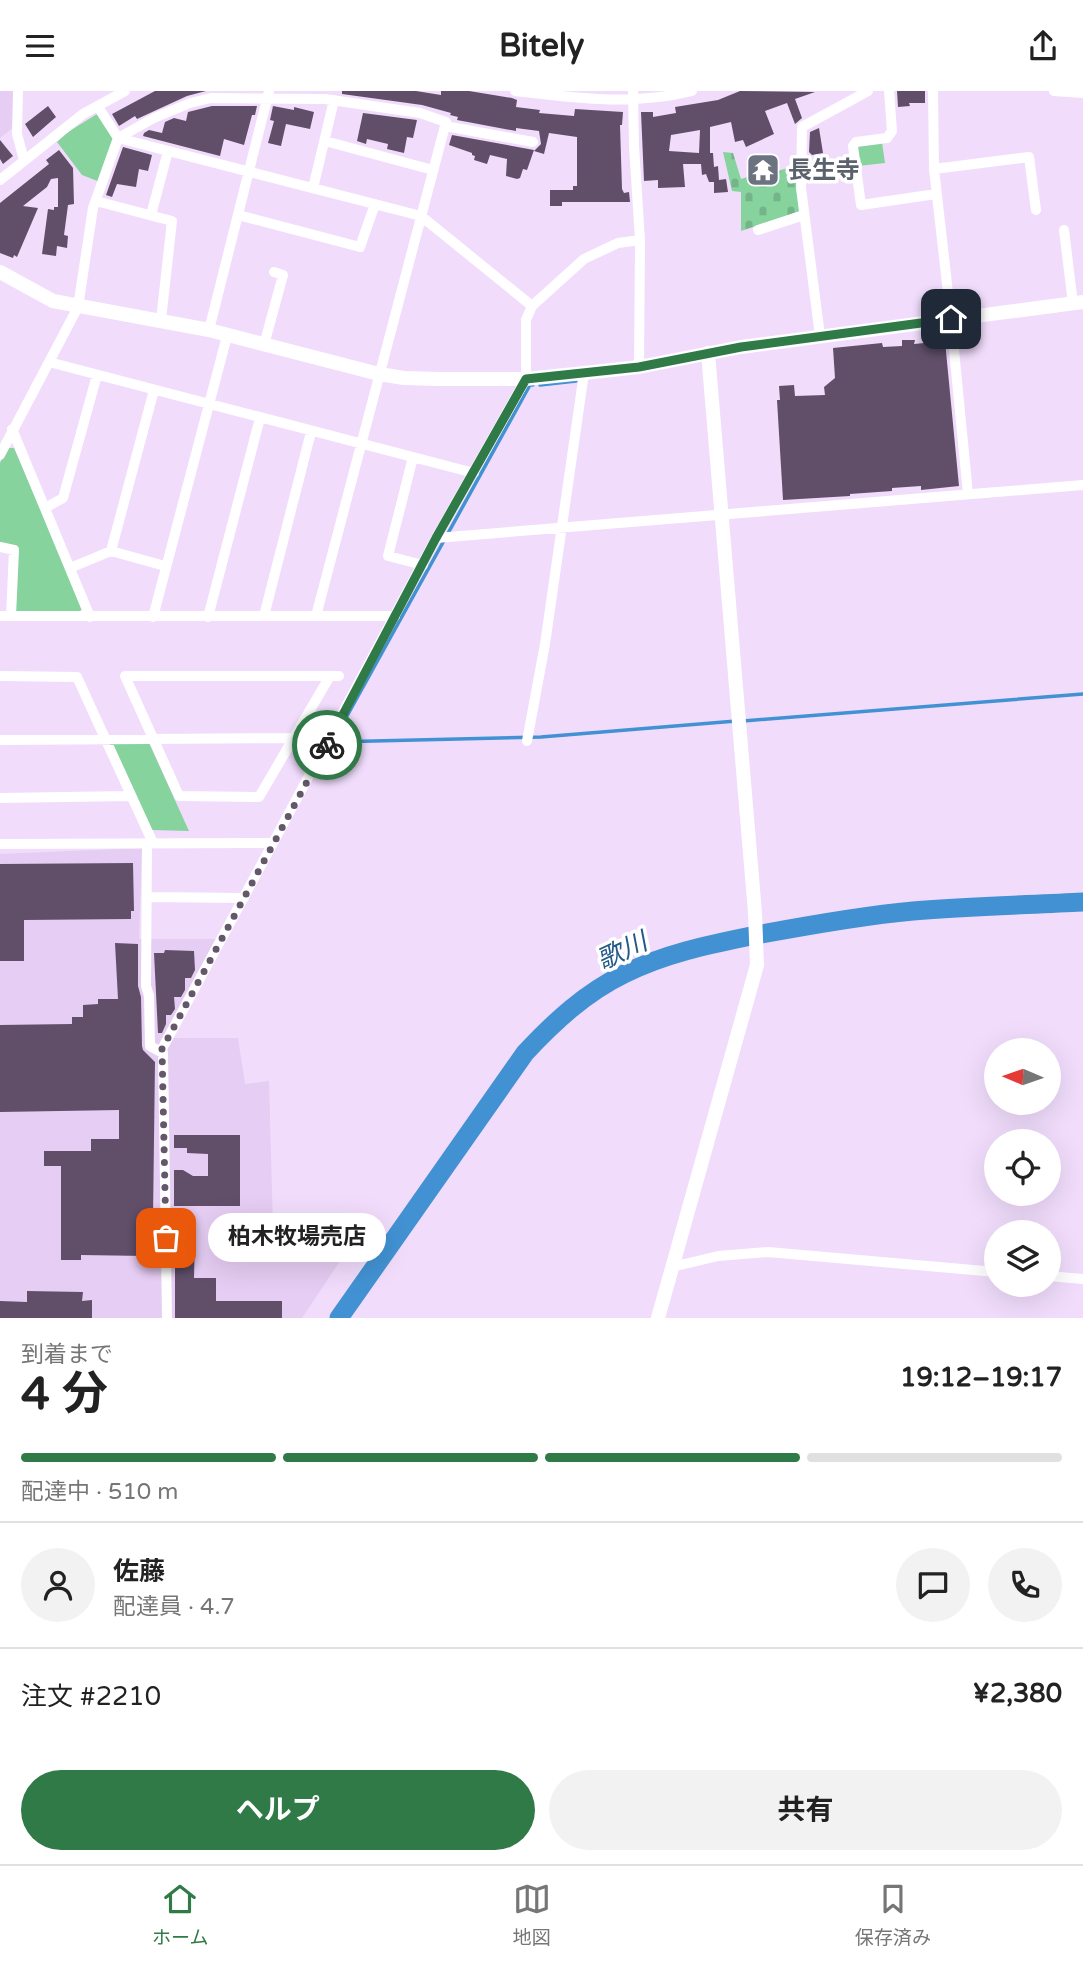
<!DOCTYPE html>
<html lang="ja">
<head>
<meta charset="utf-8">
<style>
	:root { --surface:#fff; --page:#f2f2f2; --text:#222; --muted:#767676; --line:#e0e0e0; --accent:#307a48 }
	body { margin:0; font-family:"Varela Round","Noto Sans JP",sans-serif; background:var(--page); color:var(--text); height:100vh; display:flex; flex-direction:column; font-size:26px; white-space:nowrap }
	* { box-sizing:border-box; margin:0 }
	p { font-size:23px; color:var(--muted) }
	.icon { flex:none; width:38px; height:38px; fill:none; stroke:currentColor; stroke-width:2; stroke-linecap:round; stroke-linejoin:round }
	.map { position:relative; height:1227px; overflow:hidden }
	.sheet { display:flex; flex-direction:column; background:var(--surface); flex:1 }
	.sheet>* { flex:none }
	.needle { width:46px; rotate:272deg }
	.tools { position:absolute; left:984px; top:947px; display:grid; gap:14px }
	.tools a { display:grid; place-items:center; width:77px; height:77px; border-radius:50%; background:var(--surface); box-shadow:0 7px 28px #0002; font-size:35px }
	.pin { position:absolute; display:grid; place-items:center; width:60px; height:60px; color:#fff; margin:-30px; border-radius:14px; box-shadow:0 4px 10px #0006 }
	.courier { position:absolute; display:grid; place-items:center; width:70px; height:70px; margin:-35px; border:5px solid #307a48; border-radius:50%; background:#fff; color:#222; box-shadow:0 2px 9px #0007 }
	.bubble { position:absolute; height:49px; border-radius:24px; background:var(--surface); box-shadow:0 7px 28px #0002; font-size:23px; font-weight:700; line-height:49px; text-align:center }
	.summary em { font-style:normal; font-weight:700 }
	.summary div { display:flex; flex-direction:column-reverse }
	.summary { display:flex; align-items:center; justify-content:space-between; height:119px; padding:0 21px }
	h1 { font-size:46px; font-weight:700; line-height:52px }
	.bar { display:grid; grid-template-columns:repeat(4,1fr); gap:10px 7px; align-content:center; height:84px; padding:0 21px }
	.bar i { height:9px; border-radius:5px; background:var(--line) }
	.bar .active { background:var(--accent) }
	.bar p { grid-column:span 4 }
	.line { display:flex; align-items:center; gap:18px; padding:0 21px; border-top:2px solid var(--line) }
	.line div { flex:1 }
	.round { display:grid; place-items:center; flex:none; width:74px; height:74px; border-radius:37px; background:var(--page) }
	.button { display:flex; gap:14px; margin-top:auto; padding:14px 21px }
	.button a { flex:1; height:80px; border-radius:42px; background:var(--accent); color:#fff; font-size:28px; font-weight:700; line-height:80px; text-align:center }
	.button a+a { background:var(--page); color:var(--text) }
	header { display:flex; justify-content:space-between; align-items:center; height:91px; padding:0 21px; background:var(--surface); font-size:32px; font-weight:700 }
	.tab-bar { display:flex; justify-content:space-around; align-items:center; height:98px; border-top:2px solid var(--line); background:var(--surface); font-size:19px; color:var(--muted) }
	.tab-bar a { display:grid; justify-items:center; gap:4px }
	.tab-bar .active { color:var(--accent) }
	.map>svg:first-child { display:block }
	.built { fill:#e6cdf3 }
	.cemetery { fill:url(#cemetery-stones) }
	.park { fill:#86d39e }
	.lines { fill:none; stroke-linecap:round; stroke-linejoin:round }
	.stream { stroke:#4292d3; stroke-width:3.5 }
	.river { stroke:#4292d3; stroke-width:19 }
	.building { fill:#614f6a; fill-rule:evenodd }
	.street { stroke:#fff; stroke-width:10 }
	.secondary { stroke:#fff; stroke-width:14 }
	.done { stroke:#635769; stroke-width:7; stroke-dasharray:0 12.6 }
	.route { stroke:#307a48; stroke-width:9 }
	.labels { text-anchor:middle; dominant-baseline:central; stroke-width:7; stroke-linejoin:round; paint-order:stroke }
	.worship-label { font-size:24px; font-weight:bold; fill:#5b616d; stroke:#fff; text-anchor:start }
	.water-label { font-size:26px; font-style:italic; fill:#225986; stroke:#fff }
</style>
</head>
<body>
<header><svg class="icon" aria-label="menu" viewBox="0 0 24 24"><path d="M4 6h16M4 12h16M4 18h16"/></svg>Bitely<svg class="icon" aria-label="share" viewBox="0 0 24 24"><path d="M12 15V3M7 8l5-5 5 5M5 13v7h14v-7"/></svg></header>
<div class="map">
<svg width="1083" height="1227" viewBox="0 0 1083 1227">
	<defs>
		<pattern id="cemetery-stones" width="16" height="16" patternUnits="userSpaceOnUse" patternTransform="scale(1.75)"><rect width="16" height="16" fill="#86d39e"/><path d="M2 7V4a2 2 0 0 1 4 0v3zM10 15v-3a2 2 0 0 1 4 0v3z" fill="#73b488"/></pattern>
	</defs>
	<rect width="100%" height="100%" fill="#f1dcfc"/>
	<path class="built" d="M0,0H15L14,36L0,47Z
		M142,757L139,848H219L167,947H238L245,993L269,990L273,1137L360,1140L302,1227H0V763Z"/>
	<path class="cemetery" d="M723,61L733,62L741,88L777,77L778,80L790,76L793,81L798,80L800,120L741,140V101L732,100Z"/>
	<path class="park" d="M97,23L115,49L100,91L82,84L57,51L68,41Z
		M882,51L885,72L858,75L856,57L860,53Z
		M7,357H14L83,517L78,522L16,523V457L0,454V372Z
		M149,652L189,740L152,739L110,653Z"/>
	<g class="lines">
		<path class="stream" d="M540,294L576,290
			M743,630L1083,603
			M342,634L530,294H533
			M332,651L541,646L736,630"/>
		<path class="river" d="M339,1227L525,962C554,931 585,902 624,883C664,863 707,854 751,845C804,835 859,825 913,820C970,815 1026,814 1083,811"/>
	</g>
	<path class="building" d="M155,0H206L187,5L137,28L135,25L119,35L112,23Z
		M342,0H416L441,4V0H469L512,7L517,9L516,16L540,19L539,22L574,25L575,18L623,21L622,34H620L622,98L624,102L629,101L630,111H562V115H550V99H573V95H577V46L549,42L544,63L534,60L541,53L539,40L516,37V40L457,29L458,26L450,24L451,22L422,14L342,3Z
		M740,0L815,1L795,8L802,27L795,33L787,12L765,20L774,43L746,56L743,49L735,51L731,31L710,36V62H713L714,76L718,75L719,89L726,88L728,101L714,102V91H709L706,83L702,84L701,73H683L685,96L658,97V89L644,90L641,21H653V26L676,22L675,16L718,9ZM700,39L699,62L669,60L671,44Z
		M897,0H925V12H909L910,15L898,16Z
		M48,15L56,26L33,46L25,33Z
		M212,15H257L255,24H252L244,54L224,48L220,65L143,45L144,42L149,39L162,42L165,31L174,27L186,30L188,21Z
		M273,15L294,19V16L314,21L310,38L286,33L281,55L268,52L274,30L270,29Z
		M363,22L417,29L413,47L407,46L404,62L387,58L388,53L367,48L366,53L357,50Z
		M819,37L823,62L812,64L809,61L810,41Z
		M452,44L534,59L527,79L523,78L520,87L517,88L506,85L507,68L490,64L487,73L474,69L475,65L472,64V62L449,54Z
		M0,49L13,65L3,73L0,68Z
		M123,56L152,64L148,80L139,78L136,96L117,93L112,106L106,104Z
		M59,59L73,77L74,113L68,114L64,144L68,145L67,157L57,155L56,165L42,163L48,118L54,119V116H58V87L51,88L47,96L23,115L38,117L17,166L14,164L13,167L0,162V112L49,73L46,69Z
		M902,249H915L914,253L945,250L959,395L921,399V395L892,397V400L850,403V405L783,409L777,309H780L779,295L794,294L795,305L825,304L824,296L835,287L833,257L882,252L883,256L902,255Z
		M133,772L134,820H131V828L24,829V870H0V773Z
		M115,852L138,853V895L141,906L142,955L143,959L155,971L153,1126H146V1165L81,1164V1169H61V1075H44V1060H91V1048H119V1019L0,1021V934L72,933V926H83V914L98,913V908H118Z
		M165,859L194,860L195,879L191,887H185V899L181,906H174L175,918L171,924H166V933L162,942H158L154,862H164Z
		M174,1044H240V1115H174V1079H183L193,1085H208V1063L187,1062V1057H174Z
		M175,1144H195L194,1187H216V1210H282V1227H175Z
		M218,1144L260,1145L259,1168L244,1167V1157L218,1156Z
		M308,1147L324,1148V1158L334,1159L333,1169L308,1171Z
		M27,1200L83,1201L82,1210L92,1209V1227H0V1210L27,1211Z"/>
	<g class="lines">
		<path class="street" d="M18,0L17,43L24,69
			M515,0C575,7 633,15 692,0
			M633,0L634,55L640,149L639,276
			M889,0L892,40L887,47L856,51L853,55L861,114L936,103
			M933,0L934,78L951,228L968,403
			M1054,0L1083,2
			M445,35L533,51
			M118,47L154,27L190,12L211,7L325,8L420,22L446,31L316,525
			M118,47L421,125L532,215
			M325,50L433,79
			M934,78L1029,66L1036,119
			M0,89L83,23L125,0
			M313,97L334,9
			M96,110L172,130L161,229
			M151,124L168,60
			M238,124L360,156L375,113
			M758,139L804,124
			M1064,139L1073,213
			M209,239L269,0
			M820,245L801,97L802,36L868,0
			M264,254L283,184L274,181
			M49,271L474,382
			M12,338L90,526
			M0,364L78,216L93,117L118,47L98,16
			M413,366L388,465L423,474
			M45,417L63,407L97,284
			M436,447L1083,394
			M0,456L14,459L11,525
			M111,460L154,299
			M70,477L111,460L165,475
			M0,525H395
			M264,525L311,341
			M153,526L227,245
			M208,526L260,327
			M0,585L77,586L153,752
			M330,585L259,706L179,705L125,585H339
			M0,649L292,647
			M527,650L545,553L584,282
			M0,707L130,705
			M147,752L146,895L149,905L150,955L163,962L167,1227
			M0,753L273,752L436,447L526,288V229L532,215L584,168L618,152L640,149
			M147,806L244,807
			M163,962L162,958L273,752
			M672,1176L718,1165L768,1161L996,1181
			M1048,1185L1083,1188"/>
		<path class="secondary" d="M0,181L53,210L209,239L379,283L404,287L439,288H526L584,282L639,276L741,256L1083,211
			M658,1227L757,874L755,822L708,262"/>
	</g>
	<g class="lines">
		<path class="done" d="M166,1147L162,958L327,654"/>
		<path class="route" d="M327,654L436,447L526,288L639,276L741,256L951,228"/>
	</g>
	<defs>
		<symbol id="temple-square" viewBox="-11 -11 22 22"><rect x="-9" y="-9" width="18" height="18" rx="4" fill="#6b7280" stroke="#fff"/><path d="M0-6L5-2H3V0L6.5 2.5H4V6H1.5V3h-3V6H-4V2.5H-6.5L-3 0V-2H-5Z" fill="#fff"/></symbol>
	</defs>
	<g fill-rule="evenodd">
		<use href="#temple-square" x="744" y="60" width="38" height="38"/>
	</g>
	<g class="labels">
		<g class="worship-label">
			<text x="788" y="79">長生寺</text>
		</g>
		<g class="water-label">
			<text transform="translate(622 860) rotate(-25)">歌川</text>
		</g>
	</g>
</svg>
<div class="tools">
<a><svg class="needle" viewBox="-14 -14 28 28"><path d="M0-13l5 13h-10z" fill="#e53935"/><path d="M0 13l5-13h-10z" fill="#767676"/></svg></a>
<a><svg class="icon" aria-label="locate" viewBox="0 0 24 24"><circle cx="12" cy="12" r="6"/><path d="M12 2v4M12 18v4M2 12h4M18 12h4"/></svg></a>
<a><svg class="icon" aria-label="layers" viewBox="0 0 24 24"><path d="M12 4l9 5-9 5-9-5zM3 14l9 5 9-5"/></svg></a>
</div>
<div class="pin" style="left:166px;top:1147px;background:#ea580c"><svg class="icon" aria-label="bag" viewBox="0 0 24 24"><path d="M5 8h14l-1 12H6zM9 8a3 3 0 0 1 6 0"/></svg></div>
<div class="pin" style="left:951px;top:228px;background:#1f2937"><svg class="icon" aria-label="home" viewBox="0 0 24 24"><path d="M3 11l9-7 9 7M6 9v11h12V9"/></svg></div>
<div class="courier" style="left:327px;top:654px"><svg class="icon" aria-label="bike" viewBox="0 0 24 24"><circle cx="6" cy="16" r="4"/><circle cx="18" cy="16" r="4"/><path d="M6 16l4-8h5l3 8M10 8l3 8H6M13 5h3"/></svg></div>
<div class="bubble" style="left:208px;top:1122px;width:178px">柏木牧場売店</div>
</div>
<section class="sheet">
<div class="summary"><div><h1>4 分</h1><p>到着まで</p></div><em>19:12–19:17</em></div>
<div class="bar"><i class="active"></i><i class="active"></i><i class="active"></i><i></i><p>配達中 · 510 m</p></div>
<div class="line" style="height:126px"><a class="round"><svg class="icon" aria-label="person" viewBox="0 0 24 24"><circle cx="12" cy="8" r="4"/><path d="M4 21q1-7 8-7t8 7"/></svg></a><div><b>佐藤</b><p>配達員 · 4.7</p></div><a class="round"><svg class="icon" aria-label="chat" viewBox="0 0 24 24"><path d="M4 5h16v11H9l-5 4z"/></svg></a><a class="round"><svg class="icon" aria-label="phone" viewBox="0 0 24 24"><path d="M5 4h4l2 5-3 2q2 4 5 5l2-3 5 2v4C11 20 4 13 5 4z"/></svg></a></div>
<div class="line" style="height:91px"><div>注文 #2210</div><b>¥2,380</b></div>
<div class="button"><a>ヘルプ</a><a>共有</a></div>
</section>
<nav class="tab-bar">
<a class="active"><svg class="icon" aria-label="home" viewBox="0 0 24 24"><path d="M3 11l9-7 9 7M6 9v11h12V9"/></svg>ホーム</a>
<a><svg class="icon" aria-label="map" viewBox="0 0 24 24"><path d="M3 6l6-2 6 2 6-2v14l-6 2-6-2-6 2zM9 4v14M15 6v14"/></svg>地図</a>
<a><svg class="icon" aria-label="saved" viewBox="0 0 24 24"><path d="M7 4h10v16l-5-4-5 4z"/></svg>保存済み</a>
</nav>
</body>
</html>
